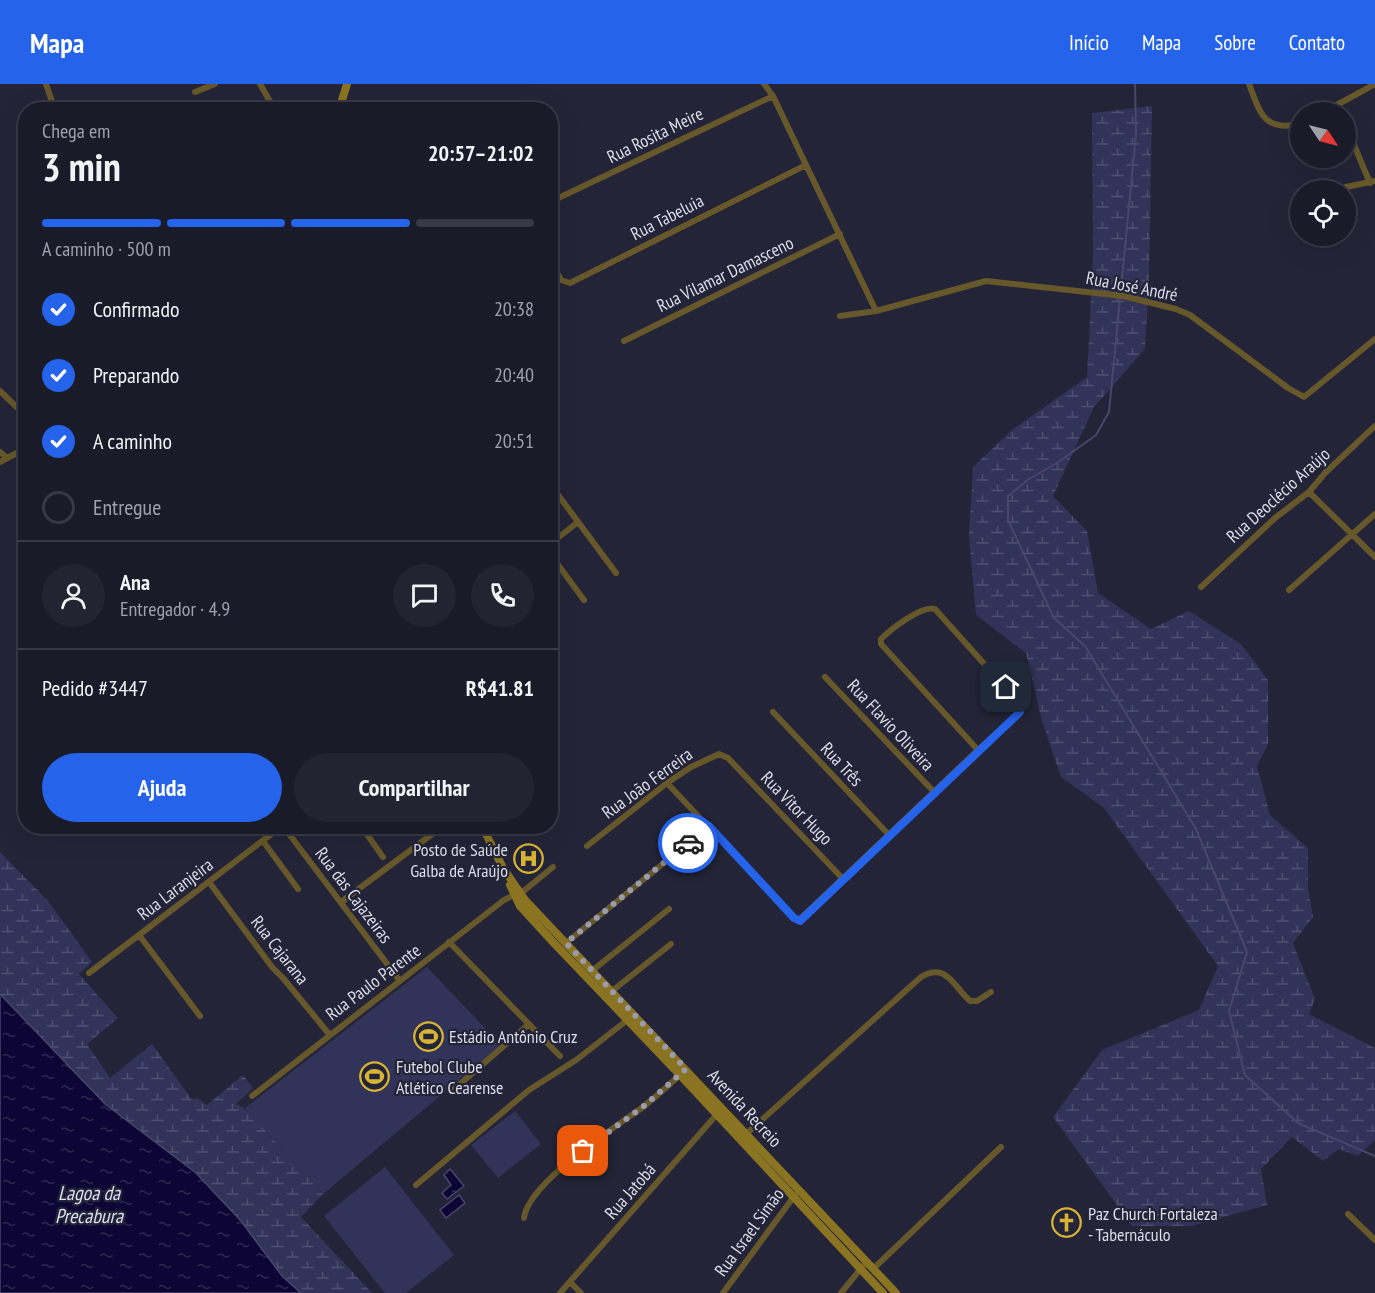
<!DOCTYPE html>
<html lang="pt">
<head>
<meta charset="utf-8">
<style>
	:root { --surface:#1a1b29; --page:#232431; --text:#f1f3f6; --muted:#9fa1a8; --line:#383946; --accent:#2563eb }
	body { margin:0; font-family:"PT Sans Narrow",sans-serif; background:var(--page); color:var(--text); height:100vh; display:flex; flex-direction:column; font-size:22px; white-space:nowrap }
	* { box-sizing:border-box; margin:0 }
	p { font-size:20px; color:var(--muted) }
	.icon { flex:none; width:33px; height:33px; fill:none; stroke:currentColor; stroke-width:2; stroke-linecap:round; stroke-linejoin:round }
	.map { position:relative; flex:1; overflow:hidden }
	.details { position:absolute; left:18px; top:18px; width:540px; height:732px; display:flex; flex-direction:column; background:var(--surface); border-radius:24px; box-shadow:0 6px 24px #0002,0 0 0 2px var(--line) }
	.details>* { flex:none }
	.needle { width:39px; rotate:125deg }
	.fabs { position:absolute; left:1290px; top:18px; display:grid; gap:12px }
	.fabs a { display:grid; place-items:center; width:66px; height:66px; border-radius:50%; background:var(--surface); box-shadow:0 6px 24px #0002,0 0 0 2px var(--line); font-size:30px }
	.pin { position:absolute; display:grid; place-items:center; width:51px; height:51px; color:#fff; margin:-26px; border-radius:12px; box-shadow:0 3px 9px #0006 }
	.courier { position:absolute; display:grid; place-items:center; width:60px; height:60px; margin:-30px; border:4px solid #2563eb; border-radius:50%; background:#fff; color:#222; box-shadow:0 2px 8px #0007 }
	.headline em { font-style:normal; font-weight:700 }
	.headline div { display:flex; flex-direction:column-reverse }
	.headline { display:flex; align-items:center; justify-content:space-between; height:102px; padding:0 24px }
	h1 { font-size:39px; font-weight:700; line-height:45px }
	.bar { display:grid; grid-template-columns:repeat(4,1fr); gap:9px 6px; align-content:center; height:72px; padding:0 24px }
	.bar i { height:8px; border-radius:4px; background:var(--line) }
	.bar .selected { background:var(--accent) }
	.bar p { grid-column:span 4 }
	.line { display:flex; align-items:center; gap:15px; padding:0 24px; border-top:2px solid var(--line) }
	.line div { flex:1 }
	.round { display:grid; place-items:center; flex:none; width:63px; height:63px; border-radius:32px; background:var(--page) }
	ol { padding:0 24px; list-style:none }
	li { display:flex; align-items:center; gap:18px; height:66px }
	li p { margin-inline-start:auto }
	li .icon { padding:6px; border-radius:50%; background:var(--accent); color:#fff; stroke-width:4 }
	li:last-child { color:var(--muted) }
	li i { width:33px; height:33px; border:3px solid var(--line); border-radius:50% }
	.cta { display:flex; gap:12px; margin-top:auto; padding:12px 24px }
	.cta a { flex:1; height:69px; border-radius:36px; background:var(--accent); color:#fff; font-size:24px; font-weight:700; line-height:69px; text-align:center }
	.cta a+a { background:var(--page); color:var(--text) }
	header { display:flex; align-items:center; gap:36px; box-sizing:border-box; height:84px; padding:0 30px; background:var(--accent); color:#fff }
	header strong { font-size:28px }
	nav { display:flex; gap:33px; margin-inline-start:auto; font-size:21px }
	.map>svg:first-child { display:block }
	.wetland { fill:url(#wetland-marsh) }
	.pitch { fill:#313358 }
	.water { fill:url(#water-ripples); stroke:#4a466b; stroke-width:1.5 }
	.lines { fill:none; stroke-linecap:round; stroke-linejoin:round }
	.stream { stroke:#4a466b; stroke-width:2 }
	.street { stroke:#66582a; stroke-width:6 }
	.secondary { stroke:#8a7321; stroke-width:8 }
	.done { stroke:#9b9cab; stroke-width:6; stroke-dasharray:0 10.8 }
	.route { stroke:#2563eb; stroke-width:8 }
	.labels { text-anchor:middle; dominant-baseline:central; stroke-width:4.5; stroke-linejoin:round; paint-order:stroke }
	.street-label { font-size:18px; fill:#dbdde9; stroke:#232437 }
	.poi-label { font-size:18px; fill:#dbdde9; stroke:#232437; text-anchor:start }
	.water-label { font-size:20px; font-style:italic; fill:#dcdef0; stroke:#232437 }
</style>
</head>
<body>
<header>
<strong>Mapa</strong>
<nav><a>Início</a><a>Mapa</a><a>Sobre</a><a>Contato</a></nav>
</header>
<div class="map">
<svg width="1375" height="1209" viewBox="0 0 1375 1209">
	<defs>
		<pattern id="wetland-marsh" width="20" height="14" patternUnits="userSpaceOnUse" patternTransform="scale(1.5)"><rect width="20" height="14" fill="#313358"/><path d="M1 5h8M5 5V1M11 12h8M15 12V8" fill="none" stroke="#4e5070"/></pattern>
		<pattern id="water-ripples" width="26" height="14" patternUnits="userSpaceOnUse" patternTransform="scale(1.5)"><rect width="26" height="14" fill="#0c0535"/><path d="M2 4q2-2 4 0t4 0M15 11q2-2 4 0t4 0" fill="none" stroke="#2f2952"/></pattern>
	</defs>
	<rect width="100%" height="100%" fill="#232437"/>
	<path class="wetland" d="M1152,22L1149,197L1145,265L1094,323L1053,412L1087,447L1098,509L1151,545L1189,527L1241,560L1268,596V660L1257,682L1270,731L1308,764V804L1313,833L1293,859L1315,915L1309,930L1375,964V1056L1358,1072L1339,1065L1323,1077L1292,1053L1261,1085L1267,1121L1192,1142H1132L1053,1033L1102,966L1199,926L1218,882L1104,724L1061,693L1042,637L1026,569L976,531L969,451L973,383L1013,345L1087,293L1093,173L1092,29Z
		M0,768L48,817L92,878L79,890L118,934L87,960L110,994L152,960L192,1016L197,1014L207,1021L243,991L253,1004L236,1020L247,1026L323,1110L301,1133L372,1209H301L282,1192L241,1137L196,1089L105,1020L0,910Z"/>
	<path class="pitch" d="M427,883L501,961L323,1110L245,1024Z
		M515,1027L541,1060L498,1094L471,1061Z
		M385,1083L454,1171L406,1209H385L324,1132Z"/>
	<path class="water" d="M0,910L105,1020L196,1089L241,1137L282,1192L301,1209H0Z
		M450,1085L464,1102L447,1115L442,1109L451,1101L444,1091Z
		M459,1111L465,1119L446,1134L440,1126Z"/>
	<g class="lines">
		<path class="stream" d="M1135,0L1136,50L1109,328L1096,351L1057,379L1029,395L1008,412V436L1054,534L1085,562L1196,745L1247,868L1229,927L1245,991L1298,1039L1375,1072"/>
		<path class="street" d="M46,0L55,26
			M260,0L275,26
			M764,0L773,12L876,227
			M1249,0C1260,29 1264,48 1300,40
			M195,8L215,0
			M247,26L269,17
			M1324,28L1375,0
			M1346,42L1370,99
			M1338,106L1346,103L1375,97
			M550,118L773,12
			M550,176L561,196L570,199L806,81
			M840,232L876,227L986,197L1123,212L1176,225L1190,231L1288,304L1304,313L1375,255
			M624,257L840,150
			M0,307L26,332
			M0,368L7,374
			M0,378L26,364
			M550,400L616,489
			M1309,408L1375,473
			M550,460L578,438
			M550,470L584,516
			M1201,503L1275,434L1309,408L1325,389L1375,342
			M1289,506L1375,430
			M825,593L935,709
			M773,628L890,752
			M667,699L794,834L798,837L978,666L881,560V555C891,545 922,521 935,525L1020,620L1021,623L1017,631L978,666
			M283,742L400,897
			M361,742L383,773
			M263,757L298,805
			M587,762L667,699L691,683L719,670L728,674L844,796
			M209,798L272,883L283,894L329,950
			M520,810L553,783
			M341,818L443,742
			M449,858L560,972
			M566,859L709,742
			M593,886L669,825
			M89,889L139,851
			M612,907L671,860
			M200,932L139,851L282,742
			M452,1007L529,940
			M252,1012L504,816L514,811
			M745,1051L921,893C947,878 953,902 970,917H977L991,908
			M416,1101L529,1006L576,976L630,934
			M1348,1130L1375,1156
			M524,1134C528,1099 614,1044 643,1023C656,1013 669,1001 681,990
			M874,1184L1001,1063
			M570,1198L581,1209
			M560,1209L718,1029
			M723,1209L795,1111
			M841,1209L867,1177"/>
		<path class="secondary" d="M339,26L347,0
			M482,742L503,784L525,816L896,1209
			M510,801L520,822L552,857L680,991L883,1209"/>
	</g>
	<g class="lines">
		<path class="done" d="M583,1067L644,1022L686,985L566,859L688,759"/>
		<path class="route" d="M688,759L709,742L794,834L800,837L1017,631L1020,628V620L1006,603"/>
	</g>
	<defs>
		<symbol id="hospital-ring" viewBox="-11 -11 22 22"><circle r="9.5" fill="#232437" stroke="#d8b434" stroke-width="1.5"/><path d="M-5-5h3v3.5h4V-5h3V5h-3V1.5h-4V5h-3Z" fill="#d8b434"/></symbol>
		<symbol id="stadium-ring" viewBox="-11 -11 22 22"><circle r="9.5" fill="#232437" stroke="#d8b434" stroke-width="1.5"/><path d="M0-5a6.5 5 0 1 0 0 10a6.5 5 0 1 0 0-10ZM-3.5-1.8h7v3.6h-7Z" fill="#d8b434"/></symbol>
		<symbol id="church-ring" viewBox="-11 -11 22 22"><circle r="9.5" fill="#232437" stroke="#d8b434" stroke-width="1.5"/><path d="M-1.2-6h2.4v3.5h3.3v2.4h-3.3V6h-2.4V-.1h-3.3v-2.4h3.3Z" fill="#d8b434"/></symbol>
	</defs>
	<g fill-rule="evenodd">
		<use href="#hospital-ring" x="512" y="758" width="33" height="33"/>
		<use href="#stadium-ring" x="412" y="936" width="33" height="33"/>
		<use href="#stadium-ring" x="358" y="976" width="33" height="33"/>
		<use href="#church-ring" x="1050" y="1122" width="33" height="33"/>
	</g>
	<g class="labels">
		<g class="street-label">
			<text transform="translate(655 51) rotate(-26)">Rua Rosita Meire</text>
			<text transform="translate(667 133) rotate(-27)">Rua Tabeluia</text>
			<text transform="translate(725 190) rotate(-26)">Rua Vilamar Damasceno</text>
			<text transform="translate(1132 202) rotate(11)">Rua José André</text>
			<text transform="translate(1278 411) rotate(-42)">Rua Deoclécio Araújo</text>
			<text transform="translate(891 641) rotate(47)">Rua Flavio Oliveira</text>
			<text transform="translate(842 680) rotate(47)">Rua Três</text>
			<text transform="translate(647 699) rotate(-36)">Rua João Ferreira</text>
			<text transform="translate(797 724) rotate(46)">Rua Vitor Hugo</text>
			<text transform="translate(175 805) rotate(-37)">Rua Laranjeira</text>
			<text transform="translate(354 811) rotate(53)">Rua das Cajazeiras</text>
			<text transform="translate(280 866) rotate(52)">Rua Cajarana</text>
			<text transform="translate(373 898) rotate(-37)">Rua Paulo Parente</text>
			<text transform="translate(745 1024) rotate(47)">Avenida Recreio</text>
			<text transform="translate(630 1107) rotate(-49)">Rua Jatobá</text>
			<text transform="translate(749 1148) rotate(-54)">Rua Israel Simão</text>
		</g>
		<g class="poi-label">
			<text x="508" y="765" text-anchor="end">Posto de Saúde<tspan x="508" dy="21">Galba de Araújo</tspan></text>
			<text x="449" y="952">Estádio Antônio Cruz</text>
			<text x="396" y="982">Futebol Clube<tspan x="396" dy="21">Atlético Cearense</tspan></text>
			<text x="1088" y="1129">Paz Church Fortaleza<tspan x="1088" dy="21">- Tabernáculo</tspan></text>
		</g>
		<g class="water-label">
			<text x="89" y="1109">Lagoa da<tspan x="89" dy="23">Precabura</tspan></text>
		</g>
	</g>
</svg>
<div class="fabs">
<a><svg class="needle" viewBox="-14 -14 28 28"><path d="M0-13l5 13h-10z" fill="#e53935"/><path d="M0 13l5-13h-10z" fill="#9fa1a8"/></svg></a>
<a><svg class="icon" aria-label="locate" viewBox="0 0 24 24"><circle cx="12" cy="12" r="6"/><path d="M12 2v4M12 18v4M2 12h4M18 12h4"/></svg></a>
</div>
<div class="pin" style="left:583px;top:1067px;background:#ea580c"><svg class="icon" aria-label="bag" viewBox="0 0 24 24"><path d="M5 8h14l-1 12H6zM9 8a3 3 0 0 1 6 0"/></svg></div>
<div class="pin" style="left:1006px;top:603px;background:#1f2937"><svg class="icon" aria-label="home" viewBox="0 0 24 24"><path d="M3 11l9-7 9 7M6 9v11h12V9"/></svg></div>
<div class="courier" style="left:688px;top:759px"><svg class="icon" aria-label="car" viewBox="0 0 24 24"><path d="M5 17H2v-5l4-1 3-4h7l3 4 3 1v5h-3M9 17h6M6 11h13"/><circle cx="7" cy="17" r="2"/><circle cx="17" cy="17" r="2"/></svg></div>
<section class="details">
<div class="headline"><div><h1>3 min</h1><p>Chega em</p></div><em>20:57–21:02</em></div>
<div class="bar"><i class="selected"></i><i class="selected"></i><i class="selected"></i><i></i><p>A caminho · 500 m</p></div>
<ol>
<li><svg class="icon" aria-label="check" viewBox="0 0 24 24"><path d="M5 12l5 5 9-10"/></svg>Confirmado<p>20:38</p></li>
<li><svg class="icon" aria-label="check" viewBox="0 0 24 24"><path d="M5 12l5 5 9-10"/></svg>Preparando<p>20:40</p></li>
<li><svg class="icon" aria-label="check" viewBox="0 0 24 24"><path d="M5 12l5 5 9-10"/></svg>A caminho<p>20:51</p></li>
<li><i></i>Entregue</li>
</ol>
<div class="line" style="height:108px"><a class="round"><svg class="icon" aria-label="person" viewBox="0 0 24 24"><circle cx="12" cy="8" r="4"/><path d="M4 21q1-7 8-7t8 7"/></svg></a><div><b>Ana</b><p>Entregador · 4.9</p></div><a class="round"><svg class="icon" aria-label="chat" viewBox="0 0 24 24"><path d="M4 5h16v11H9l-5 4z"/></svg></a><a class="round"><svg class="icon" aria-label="phone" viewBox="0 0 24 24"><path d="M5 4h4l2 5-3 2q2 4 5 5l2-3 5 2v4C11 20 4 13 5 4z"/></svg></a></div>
<div class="line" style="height:78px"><div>Pedido #3447</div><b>R$41.81</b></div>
<div class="cta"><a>Ajuda</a><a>Compartilhar</a></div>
</section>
</div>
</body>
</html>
